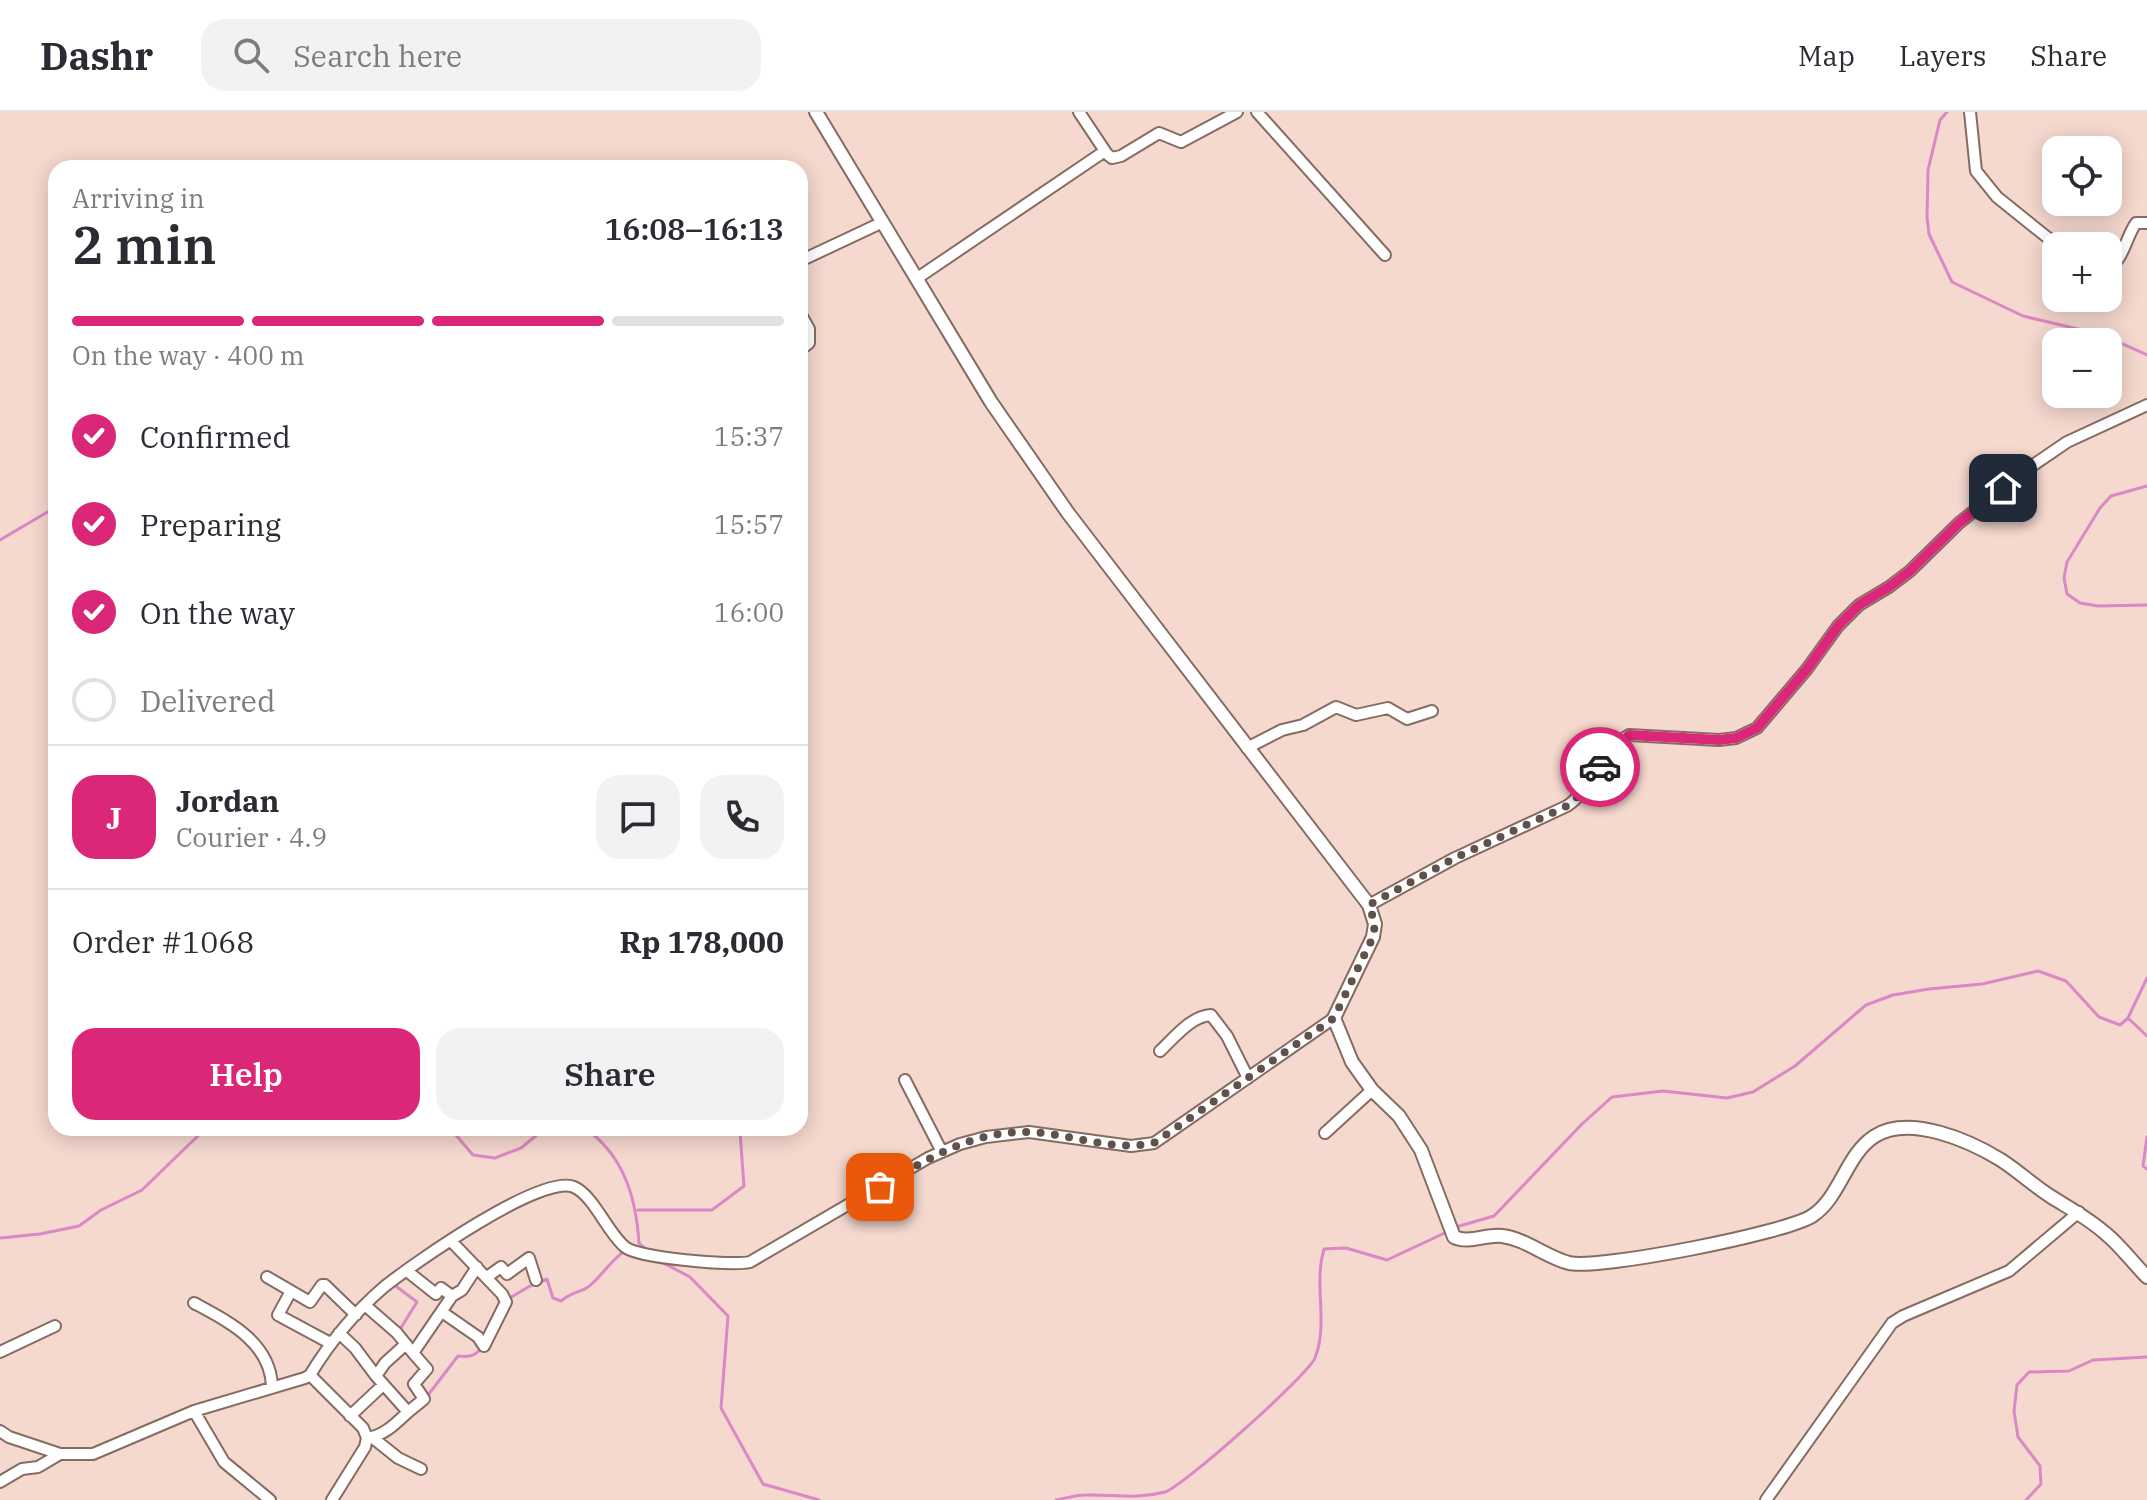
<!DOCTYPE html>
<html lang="en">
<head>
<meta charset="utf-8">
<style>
	:root { --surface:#fff; --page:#f2f2f3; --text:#2b2b33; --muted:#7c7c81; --line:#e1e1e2; --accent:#db2777 }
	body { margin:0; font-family:"IBM Plex Serif",serif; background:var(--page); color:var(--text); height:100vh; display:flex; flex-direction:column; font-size:30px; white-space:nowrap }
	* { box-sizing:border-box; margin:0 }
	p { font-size:26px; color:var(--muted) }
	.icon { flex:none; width:44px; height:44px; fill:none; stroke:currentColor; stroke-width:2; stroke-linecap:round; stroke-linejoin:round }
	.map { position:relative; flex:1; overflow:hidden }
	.drawer { position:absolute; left:48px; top:48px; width:760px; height:976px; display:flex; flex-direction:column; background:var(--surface); border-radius:24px; box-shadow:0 4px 20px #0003 }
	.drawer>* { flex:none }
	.buttons { position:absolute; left:2042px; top:24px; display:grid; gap:16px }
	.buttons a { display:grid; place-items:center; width:80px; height:80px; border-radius:16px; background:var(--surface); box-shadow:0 4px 20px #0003; font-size:40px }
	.pin { position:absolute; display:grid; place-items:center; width:68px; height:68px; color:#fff; margin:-34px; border-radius:16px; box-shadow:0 4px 12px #0006 }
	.courier { position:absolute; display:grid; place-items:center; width:80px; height:80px; margin:-40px; border:6px solid #db2777; border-radius:50%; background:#fff; color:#222; box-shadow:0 2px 10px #0007 }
	.headline em { font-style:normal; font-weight:600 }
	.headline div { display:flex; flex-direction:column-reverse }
	.headline { display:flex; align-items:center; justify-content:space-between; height:136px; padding:0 24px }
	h1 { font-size:52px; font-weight:600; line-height:60px }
	.bar { display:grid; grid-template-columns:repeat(4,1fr); gap:12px 8px; align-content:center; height:96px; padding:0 24px }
	.bar i { height:10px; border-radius:6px; background:var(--line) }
	.bar .on { background:var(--accent) }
	.bar p { grid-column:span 4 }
	.line { display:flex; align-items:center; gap:20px; padding:0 24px; border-top:2px solid var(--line) }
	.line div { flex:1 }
	.round { display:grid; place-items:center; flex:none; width:84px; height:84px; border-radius:24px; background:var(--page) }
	ol { padding:0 24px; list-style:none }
	li { display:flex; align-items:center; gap:24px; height:88px }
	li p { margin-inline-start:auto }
	li .icon { padding:8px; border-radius:50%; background:var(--accent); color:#fff; stroke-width:4 }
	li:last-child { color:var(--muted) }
	li i { width:44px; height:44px; border:4px solid var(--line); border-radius:50% }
	.cta { display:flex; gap:16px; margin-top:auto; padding:16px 24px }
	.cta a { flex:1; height:92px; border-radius:24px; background:var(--accent); color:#fff; font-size:32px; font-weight:600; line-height:92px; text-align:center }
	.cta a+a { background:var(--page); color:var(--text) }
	header { display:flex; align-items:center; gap:48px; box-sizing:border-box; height:112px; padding:0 40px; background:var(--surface); border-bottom:2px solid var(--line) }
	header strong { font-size:38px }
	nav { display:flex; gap:44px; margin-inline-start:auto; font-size:28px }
	.search { width:560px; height:72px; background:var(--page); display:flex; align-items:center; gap:20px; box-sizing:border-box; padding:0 28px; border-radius:24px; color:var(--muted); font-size:30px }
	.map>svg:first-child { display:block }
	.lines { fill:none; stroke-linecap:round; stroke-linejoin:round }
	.stream { stroke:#da88c6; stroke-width:3 }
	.minor-casing { stroke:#856c63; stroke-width:14 }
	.tertiary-casing { stroke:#856c63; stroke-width:16 }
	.minor { stroke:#fff; stroke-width:10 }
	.tertiary { stroke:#fff; stroke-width:12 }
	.done { stroke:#61514c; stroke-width:8; stroke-dasharray:0 14.4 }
	.route { stroke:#db2777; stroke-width:10 }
</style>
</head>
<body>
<header>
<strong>Dashr</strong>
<div class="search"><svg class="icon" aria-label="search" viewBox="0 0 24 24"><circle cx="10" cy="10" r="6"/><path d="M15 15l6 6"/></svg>Search here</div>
<nav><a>Map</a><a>Layers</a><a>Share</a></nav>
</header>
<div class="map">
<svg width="2147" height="1388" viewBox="0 0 2147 1388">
	<rect width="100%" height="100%" fill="#f5d8ce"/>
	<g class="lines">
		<path class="stream" d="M1947,0L1940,8L1928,58L1927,105L1929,122L1952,170L2023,204L2103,223L2147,243
			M2147,374L2111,384L2100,396L2067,450L2064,466L2067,482L2080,491L2098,494L2147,493
			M0,428L56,395
			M2147,866L2128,906L2147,924
			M450,1016L473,1043L495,1046L521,1036L538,1022L557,1016
			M585,1016C624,1044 636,1085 639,1131L648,1139
			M2147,1025L2143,1054L2147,1057
			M638,1098H712L744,1074L740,1020L737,1016
			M1456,1115L1494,1104L1582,1012L1612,985L1663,979L1727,986L1753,980L1795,954L1866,893L1893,883L1929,877L1982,872L2038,859L2066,869L2099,905L2120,913L2128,906
			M0,1126L40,1122L79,1114L101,1098L142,1078L206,1016
			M656,1147L690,1165L728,1204L721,1296L763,1372L819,1388
			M393,1172L417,1190L399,1219
			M508,1187L530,1174L547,1167L553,1186L561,1189C569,1182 575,1181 585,1177C598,1170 610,1148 625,1139
			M425,1287L458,1244C467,1245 475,1245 481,1236
			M1056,1388C1066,1386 1076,1383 1086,1383C1116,1382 1134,1388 1165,1380C1185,1373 1307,1264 1315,1246C1329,1210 1313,1173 1324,1137L1346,1136L1387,1148L1449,1119
			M2026,1388L2041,1372L2040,1354L2018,1325L2014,1299L2017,1273L2029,1260L2069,1259L2093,1248L2147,1245"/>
		<defs>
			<path id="minor" d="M1079,0L1107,42L1112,46L1121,44L1159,21L1181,30L1237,0
				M1257,0L1385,143
				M1970,0L1976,59L1997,85L2058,134
				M800,149L883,110
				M2108,157C2125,145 2125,127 2136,111H2147
				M916,167L1105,39
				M800,201L809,217V231L800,238
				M1247,636L1282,618L1303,613L1336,595L1356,603L1388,596L1407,607L1432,599
				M1369,793L1455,746L1567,694C1593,676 1602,639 1629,623L1719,628L1736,626L1757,616L1807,557L1838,514L1859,493L1889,475L1910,459L1959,411L2026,358L2067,330L2147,293
				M1160,939C1174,926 1191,904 1211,903L1227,924L1248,966
				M905,968L942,1040
				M1325,1021L1372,978
				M407,1159L436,1182L441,1176L452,1184L462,1178L477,1155
				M267,1165L310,1190L322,1173H325L356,1203
				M487,1165L501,1155L507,1162L529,1146L536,1168
				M291,1179L278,1203L330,1231
				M194,1191C229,1210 270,1230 272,1274
				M366,1194L397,1221L413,1241L452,1184
				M442,1200L478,1225L484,1234L506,1190L502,1182L451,1129
				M339,1221L355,1236L376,1264
				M406,1232L385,1251L376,1264L408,1300L424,1287L414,1272L427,1257L413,1241
				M0,1240L55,1214
				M310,1263L363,1316L367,1326L365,1335L332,1388
				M194,1299L224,1350L270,1388
				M350,1304L382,1274
				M0,1319L9,1325L60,1342H93L194,1299L305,1266L310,1263C330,1230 355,1200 384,1175C413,1152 542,1061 574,1075C594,1084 607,1120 625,1135C638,1146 732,1154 750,1150L928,1046L960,1032L986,1025L1029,1020L1131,1034L1154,1031L1334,906
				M367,1326C384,1324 396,1311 408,1300
				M373,1326L398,1346L421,1357
				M0,1370L22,1357L38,1355L60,1342
				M1766,1388L1892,1211L1903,1204L2009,1159L2079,1100"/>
			<path id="tertiary" d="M816,0L991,290L1068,401L1369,793L1375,812L1373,825L1334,906L1352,950L1372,978L1399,1004L1421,1038L1454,1125C1469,1132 1486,1122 1502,1124C1526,1127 1546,1145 1569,1151C1598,1158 1786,1121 1812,1104C1841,1085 1846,1042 1875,1024C1910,1002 1970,1029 2001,1048C2018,1059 2033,1073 2050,1084C2069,1096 2088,1106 2105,1121C2121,1134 2133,1151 2147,1165"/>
		</defs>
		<use href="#minor" class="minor-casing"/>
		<use href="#tertiary" class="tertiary-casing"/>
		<use href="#minor" class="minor"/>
		<use href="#tertiary" class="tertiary"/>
	</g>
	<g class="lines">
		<path class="done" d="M880,1075C927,1047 974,1018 1030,1020C1071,1022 1114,1040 1154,1031L1334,906L1373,825L1375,812L1369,793L1455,746L1567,694L1584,679L1600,655"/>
		<path class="route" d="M1600,655L1629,623L1719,628L1736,626L1757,616L1807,557L1838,514L1859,493L1889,475L1910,459L1959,411L2003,376"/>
	</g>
</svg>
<div class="buttons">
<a><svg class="icon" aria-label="locate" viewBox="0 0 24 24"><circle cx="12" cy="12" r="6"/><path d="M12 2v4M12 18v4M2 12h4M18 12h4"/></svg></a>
<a>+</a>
<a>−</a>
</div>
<div class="pin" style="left:880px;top:1075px;background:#ea580c"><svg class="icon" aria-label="bag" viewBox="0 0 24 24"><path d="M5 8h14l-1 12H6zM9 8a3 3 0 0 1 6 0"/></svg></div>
<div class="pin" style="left:2003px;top:376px;background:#1f2937"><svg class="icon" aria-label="home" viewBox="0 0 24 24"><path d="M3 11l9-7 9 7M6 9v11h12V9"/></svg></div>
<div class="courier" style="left:1600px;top:655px"><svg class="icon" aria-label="car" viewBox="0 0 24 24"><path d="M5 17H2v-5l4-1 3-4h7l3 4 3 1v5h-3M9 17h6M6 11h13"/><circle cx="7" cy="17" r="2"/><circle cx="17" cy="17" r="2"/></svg></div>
<section class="drawer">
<div class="headline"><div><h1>2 min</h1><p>Arriving in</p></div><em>16:08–16:13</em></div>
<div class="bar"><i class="on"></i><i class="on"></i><i class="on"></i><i></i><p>On the way · 400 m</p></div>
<ol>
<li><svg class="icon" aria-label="check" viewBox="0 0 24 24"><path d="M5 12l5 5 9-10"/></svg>Confirmed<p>15:37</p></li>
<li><svg class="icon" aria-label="check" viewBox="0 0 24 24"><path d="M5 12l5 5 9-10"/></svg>Preparing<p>15:57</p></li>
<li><svg class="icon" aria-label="check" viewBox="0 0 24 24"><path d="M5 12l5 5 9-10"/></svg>On the way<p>16:00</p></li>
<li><i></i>Delivered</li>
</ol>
<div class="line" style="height:144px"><b class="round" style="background:var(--accent);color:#fff">J</b><div><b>Jordan</b><p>Courier · 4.9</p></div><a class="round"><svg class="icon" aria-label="chat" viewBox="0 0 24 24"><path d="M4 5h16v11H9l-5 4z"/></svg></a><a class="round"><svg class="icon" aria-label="phone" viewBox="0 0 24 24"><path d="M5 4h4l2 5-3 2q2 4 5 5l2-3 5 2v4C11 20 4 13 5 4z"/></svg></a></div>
<div class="line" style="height:104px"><div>Order #1068</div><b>Rp 178,000</b></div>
<div class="cta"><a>Help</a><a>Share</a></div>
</section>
</div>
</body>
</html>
